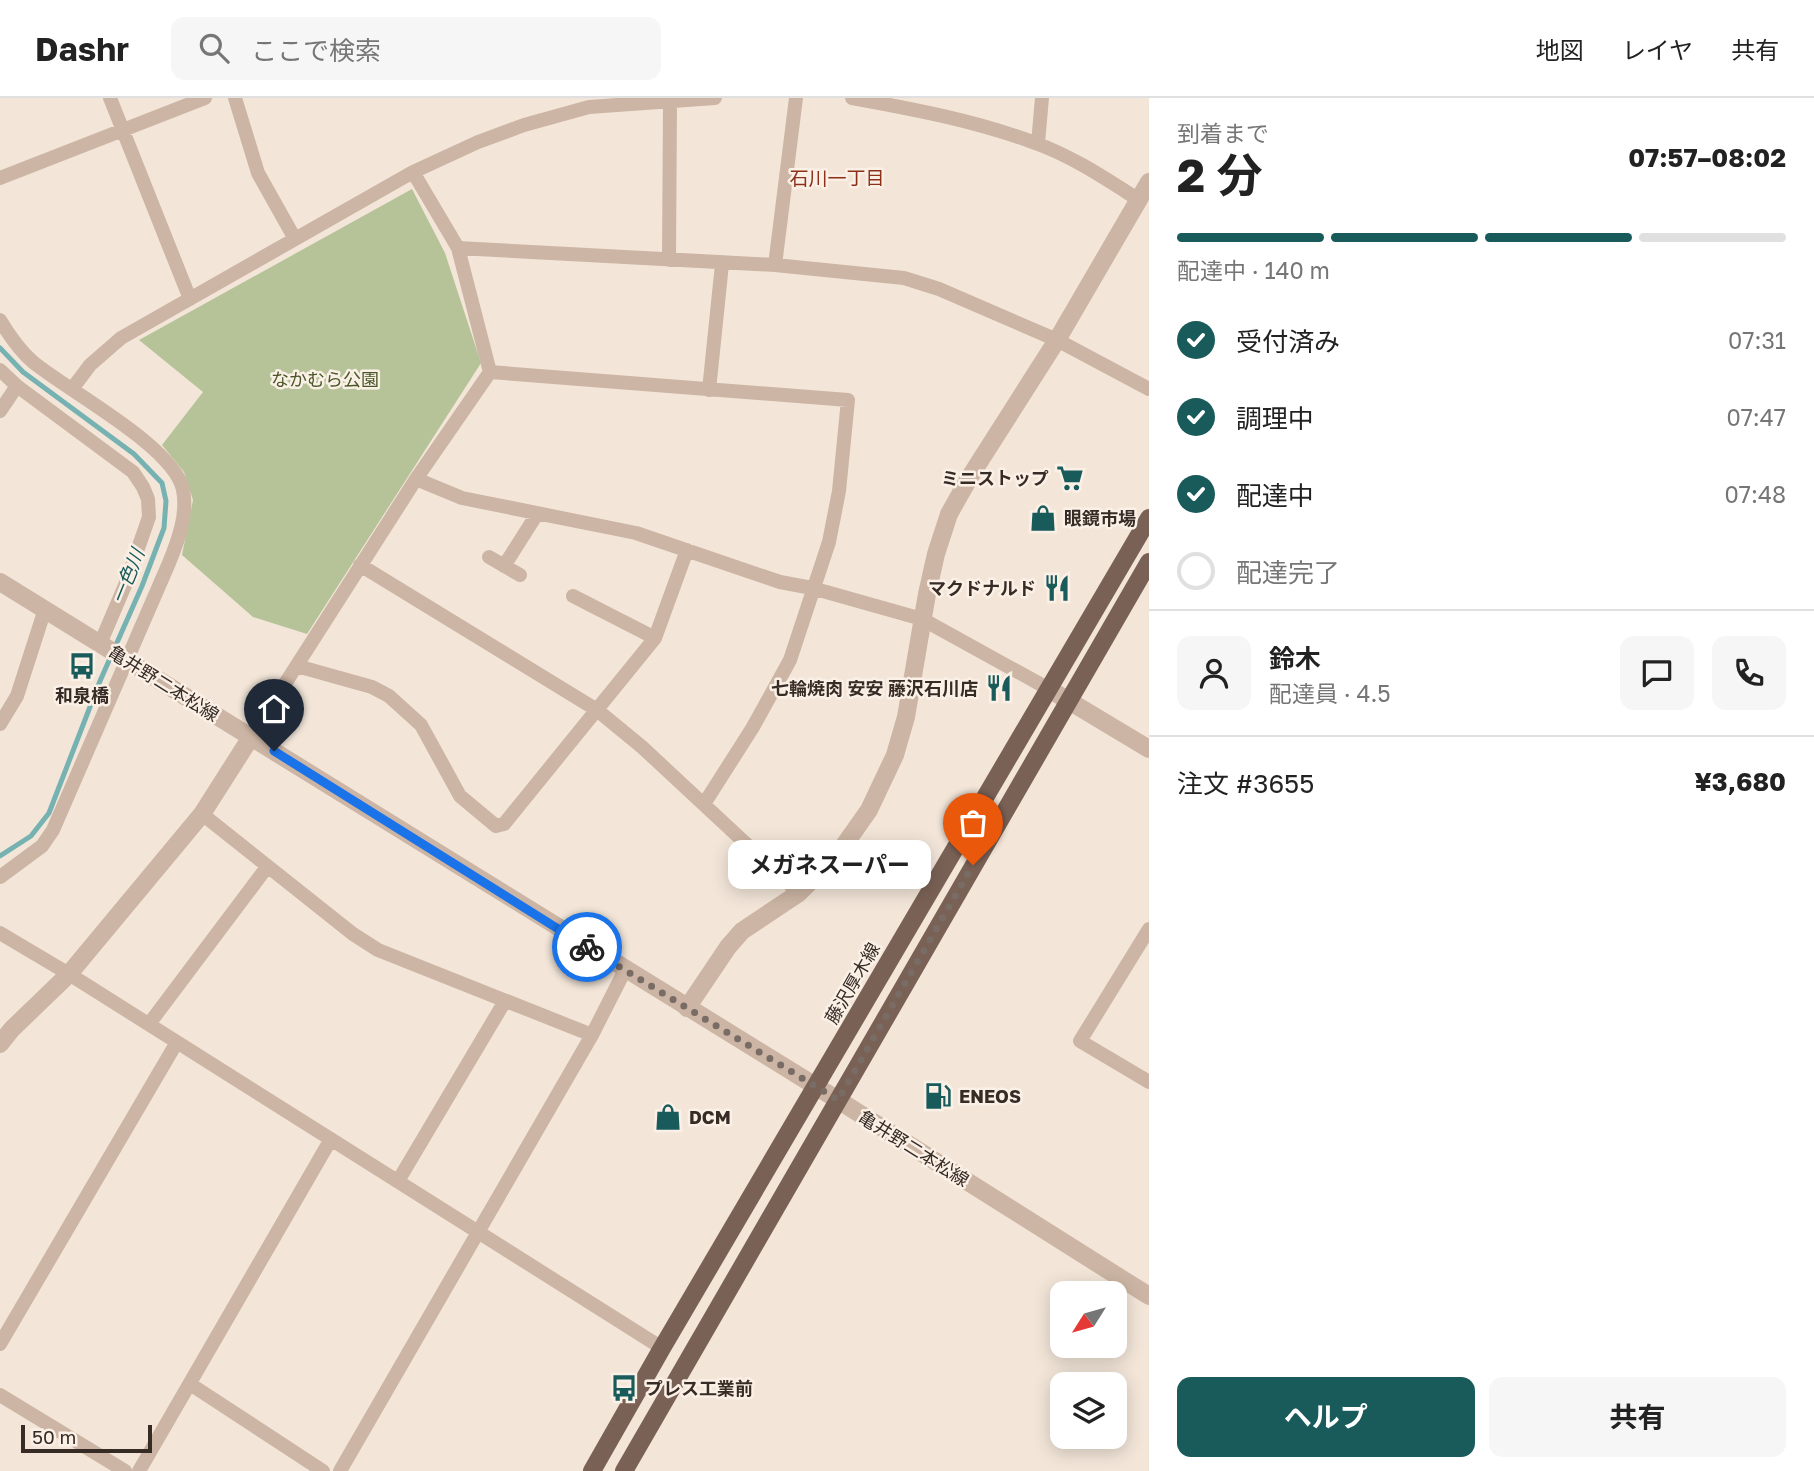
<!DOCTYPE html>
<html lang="ja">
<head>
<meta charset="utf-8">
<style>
	:root { --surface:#fff; --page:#f6f6f6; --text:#222; --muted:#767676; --line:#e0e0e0; --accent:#195a5b }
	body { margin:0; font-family:"Golos Text","Noto Sans JP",sans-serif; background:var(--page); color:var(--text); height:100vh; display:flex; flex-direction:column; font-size:26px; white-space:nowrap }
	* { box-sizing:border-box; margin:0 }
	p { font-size:23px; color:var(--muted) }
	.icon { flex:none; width:38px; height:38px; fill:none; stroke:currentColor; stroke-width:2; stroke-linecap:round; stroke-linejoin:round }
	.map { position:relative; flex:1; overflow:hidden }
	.drawer { display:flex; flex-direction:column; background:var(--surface); width:665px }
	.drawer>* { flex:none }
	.needle { width:46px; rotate:233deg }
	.fabs { position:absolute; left:1050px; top:1183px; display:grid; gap:14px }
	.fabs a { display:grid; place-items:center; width:77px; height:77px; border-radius:14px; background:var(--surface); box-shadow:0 4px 18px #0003; font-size:35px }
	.scale { position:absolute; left:21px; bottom:18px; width:131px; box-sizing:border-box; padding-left:7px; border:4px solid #372b26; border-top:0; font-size:19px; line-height:24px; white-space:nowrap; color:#372b26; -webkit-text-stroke:5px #fbf0e6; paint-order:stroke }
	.pin { position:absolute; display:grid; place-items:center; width:60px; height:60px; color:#fff; margin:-72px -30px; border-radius:50% 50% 50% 0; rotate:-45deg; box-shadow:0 0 7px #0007 }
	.pin .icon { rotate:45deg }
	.courier { position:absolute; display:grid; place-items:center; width:70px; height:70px; margin:-35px; border:5px solid #1a73e8; border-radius:50%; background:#fff; color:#222; box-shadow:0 2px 9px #0007 }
	.bubble { position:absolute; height:49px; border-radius:14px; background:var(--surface); box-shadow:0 4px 18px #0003; font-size:23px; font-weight:700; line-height:49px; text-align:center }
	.head em { font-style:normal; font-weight:700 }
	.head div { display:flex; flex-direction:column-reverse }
	.head { display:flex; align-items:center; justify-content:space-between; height:119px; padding:0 28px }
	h1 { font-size:46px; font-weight:700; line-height:52px }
	.bar { display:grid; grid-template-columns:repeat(4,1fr); gap:10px 7px; align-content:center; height:84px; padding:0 28px }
	.bar i { height:9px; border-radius:5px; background:var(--line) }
	.bar .active { background:var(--accent) }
	.bar p { grid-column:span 4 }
	.line { display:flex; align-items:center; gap:18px; padding:0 28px; border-top:2px solid var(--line) }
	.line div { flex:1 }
	.round { display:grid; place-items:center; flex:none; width:74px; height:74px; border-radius:14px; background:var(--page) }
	ol { padding:0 28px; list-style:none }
	li { display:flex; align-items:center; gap:21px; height:77px }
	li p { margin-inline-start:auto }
	li .icon { padding:7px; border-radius:50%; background:var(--accent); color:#fff; stroke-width:4 }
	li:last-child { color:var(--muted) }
	li i { width:38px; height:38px; border:4px solid var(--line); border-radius:50% }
	.button { display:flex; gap:14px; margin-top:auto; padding:14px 28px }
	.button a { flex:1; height:80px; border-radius:14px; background:var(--accent); color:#fff; font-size:28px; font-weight:700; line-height:80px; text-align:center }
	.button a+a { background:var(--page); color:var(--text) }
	header { display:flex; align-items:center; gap:42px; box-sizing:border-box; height:98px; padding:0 35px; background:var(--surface); border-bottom:2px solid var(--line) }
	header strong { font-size:33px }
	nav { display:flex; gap:38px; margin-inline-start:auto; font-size:24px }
	.search { width:490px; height:63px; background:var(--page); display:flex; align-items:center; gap:18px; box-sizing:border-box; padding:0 24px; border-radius:14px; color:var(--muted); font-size:26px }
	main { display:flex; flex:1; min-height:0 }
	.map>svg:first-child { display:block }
	.green { fill:#b6c398 }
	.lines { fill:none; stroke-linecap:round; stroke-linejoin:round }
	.stream { stroke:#76b2b2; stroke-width:5 }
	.minor { stroke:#ccb5a4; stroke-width:14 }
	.tertiary { stroke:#ccb5a4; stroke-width:18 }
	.primary { stroke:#7a6156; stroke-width:18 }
	.done { stroke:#796c65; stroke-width:7; stroke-dasharray:0 12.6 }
	.route { stroke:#1a73e8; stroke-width:9 }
	.labels { text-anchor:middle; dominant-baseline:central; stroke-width:5; stroke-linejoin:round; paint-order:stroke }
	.park-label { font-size:18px; fill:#485728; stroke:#fbf0e6 }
	.poi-label { font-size:18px; font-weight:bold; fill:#372b26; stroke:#fbf0e6; text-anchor:start }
	.street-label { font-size:18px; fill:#372b26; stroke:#fbf0e6 }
	.neighbourhood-label { font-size:19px; fill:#8c3019; stroke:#fbf0e6 }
	.water-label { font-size:19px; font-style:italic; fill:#195a5b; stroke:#fbf0e6 }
</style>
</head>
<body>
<header>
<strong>Dashr</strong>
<div class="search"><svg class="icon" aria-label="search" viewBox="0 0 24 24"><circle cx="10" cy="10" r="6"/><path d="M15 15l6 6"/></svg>ここで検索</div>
<nav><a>地図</a><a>レイヤ</a><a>共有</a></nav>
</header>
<main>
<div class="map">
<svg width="1149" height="1373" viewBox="0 0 1149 1373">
	<rect width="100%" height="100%" fill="#f3e6d9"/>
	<path class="green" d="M412,91L445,155L481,265L307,536L253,519L182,457L193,402L184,374L162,347L203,294L139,242Z"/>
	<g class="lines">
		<path class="stream" d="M0,250L23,274L134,356L162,385L166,403L164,430L142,488L100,583L49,715L31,738L0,758"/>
		<path class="minor" d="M110,0L190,201
			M235,0L258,75L295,141
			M852,0C913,11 977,23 1035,45C1072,58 1106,81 1139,102
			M1038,45L1042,0
			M0,80L205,0
			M458,150L775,167L904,180L939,191L1057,242L1149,291
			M669,162L670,5
			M775,167L796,0
			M0,222C9,237 19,252 33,264C68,293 175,349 183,392C188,416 178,443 169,465L53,732L42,748L0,779
			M0,272L17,288L133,374L143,389L148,401L149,419L126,485L100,546
			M490,274L848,302L839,393L829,444L790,562L753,629L704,706
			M72,291L90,267L121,240L413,74L478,44L524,27L589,9L715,0
			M709,292L722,166
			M0,313L17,288
			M416,381L462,400L636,435L780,484L812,490L922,521L1049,591
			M489,459L520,477
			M360,467L597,612L642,649L799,795
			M504,468L537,416
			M573,498L655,540
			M297,568L372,589L389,598L421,627L460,698L496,728L504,726L655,540L687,452
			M0,626L17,598L45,511
			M251,639L416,381L490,274L458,150L413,74
			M202,716L353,836L378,852L592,937
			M1149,831L1080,943L1149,984
			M0,835L69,876L662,1250
			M149,926L267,769
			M398,1083L505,903
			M0,1246L177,944
			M190,1286L323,1373
			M0,1297L125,1373
			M139,1373L331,1041
			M340,1373L592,937L625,872"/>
		<path class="tertiary" d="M0,484L838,1002L1149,1198
			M1049,591L1149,651
			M687,910L728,849L742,833L799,795L838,756L869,712L895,657L906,619L927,496L936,456L949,416L971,377L1057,242L1149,84
			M0,946L12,931L69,876L202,716L251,639"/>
		<path class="primary" d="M592,1373L662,1250L1149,420
			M624,1373L1149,464"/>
	</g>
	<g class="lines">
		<path class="done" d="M587,849L838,1002L973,767"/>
		<path class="route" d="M274,653L587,849"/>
	</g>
	<defs>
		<symbol id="supermarket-bare" viewBox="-9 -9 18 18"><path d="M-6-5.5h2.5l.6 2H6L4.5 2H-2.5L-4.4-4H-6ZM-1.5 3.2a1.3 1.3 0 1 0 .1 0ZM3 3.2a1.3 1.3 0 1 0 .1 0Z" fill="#195a5b" stroke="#fbf0e6" stroke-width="2.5" paint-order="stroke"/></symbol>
		<symbol id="shop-bare" viewBox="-9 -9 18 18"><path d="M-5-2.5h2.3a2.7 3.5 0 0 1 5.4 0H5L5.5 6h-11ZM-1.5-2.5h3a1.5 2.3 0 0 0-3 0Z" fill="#195a5b" stroke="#fbf0e6" stroke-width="2.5" paint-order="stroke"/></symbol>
		<symbol id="restaurant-bare" viewBox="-9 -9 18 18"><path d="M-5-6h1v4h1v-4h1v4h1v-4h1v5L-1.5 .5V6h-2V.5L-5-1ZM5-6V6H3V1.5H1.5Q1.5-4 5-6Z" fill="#195a5b" stroke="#fbf0e6" stroke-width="2.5" paint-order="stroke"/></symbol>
		<symbol id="bus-bare" viewBox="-9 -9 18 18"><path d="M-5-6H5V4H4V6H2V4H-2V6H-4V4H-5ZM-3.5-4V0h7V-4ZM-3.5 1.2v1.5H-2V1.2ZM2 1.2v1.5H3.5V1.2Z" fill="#195a5b" stroke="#fbf0e6" stroke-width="2.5" paint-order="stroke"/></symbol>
		<symbol id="fuel-bare" viewBox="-9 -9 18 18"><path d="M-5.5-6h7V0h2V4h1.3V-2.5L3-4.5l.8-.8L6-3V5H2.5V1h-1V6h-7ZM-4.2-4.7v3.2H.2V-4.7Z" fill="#195a5b" stroke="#fbf0e6" stroke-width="2.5" paint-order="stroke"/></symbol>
	</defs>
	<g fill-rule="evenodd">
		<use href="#supermarket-bare" x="1051" y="361" width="38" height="38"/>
		<use href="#shop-bare" x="1024" y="401" width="38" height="38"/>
		<use href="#restaurant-bare" x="1038" y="471" width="38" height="38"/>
		<use href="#bus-bare" x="63" y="549" width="38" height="38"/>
		<use href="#restaurant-bare" x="980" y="571" width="38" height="38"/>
		<use href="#fuel-bare" x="919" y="979" width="38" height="38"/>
		<use href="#shop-bare" x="649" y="1000" width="38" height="38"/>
		<use href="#bus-bare" x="605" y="1271" width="38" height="38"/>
	</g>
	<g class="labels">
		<g class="park-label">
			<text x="325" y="281">なかむら公園</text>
		</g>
		<g class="poi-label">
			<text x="1049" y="380" text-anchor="end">ミニストップ</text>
			<text x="1064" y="420">眼鏡市場</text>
			<text x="1036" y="490" text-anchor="end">マクドナルド</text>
			<text x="978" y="590" text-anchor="end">七輪焼肉 安安 藤沢石川店</text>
			<text x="82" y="597" text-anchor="middle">和泉橋</text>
			<text x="959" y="998">ENEOS</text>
			<text x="689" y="1019">DCM</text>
			<text x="645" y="1290">プレス工業前</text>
		</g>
		<g class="street-label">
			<text transform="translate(164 585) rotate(32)">亀井野二本松線</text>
			<text transform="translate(852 885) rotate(-60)">藤沢厚木線</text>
			<text transform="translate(914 1050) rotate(32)">亀井野二本松線</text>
		</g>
		<g class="neighbourhood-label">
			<text x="837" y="79">石川一丁目</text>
		</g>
		<g class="water-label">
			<text transform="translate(127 478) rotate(-68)">一色川</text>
		</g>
	</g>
</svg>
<div class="fabs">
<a><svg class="needle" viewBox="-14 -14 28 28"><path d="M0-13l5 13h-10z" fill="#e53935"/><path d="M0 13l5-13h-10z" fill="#767676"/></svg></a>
<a><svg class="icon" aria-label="layers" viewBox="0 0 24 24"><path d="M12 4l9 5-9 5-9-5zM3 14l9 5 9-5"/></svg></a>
</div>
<div class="scale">50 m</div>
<div class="pin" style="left:973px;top:767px;background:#ea580c"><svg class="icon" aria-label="bag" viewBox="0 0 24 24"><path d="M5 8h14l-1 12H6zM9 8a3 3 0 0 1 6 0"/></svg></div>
<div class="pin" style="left:274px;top:653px;background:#1f2937"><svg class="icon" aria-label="home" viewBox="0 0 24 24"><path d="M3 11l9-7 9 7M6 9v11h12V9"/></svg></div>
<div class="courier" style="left:587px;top:849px"><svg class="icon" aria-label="bike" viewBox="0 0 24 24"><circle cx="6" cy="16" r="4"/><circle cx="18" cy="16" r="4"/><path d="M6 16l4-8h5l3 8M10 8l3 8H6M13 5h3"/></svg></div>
<div class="bubble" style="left:728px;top:742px;width:203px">メガネスーパー</div>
</div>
<section class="drawer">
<div class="head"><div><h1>2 分</h1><p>到着まで</p></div><em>07:57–08:02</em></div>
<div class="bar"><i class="active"></i><i class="active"></i><i class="active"></i><i></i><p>配達中 · 140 m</p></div>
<ol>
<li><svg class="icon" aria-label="check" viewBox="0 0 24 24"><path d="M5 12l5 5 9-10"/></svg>受付済み<p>07:31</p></li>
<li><svg class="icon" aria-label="check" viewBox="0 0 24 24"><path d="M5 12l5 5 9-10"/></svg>調理中<p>07:47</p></li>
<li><svg class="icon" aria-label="check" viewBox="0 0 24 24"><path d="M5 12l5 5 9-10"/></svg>配達中<p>07:48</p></li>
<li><i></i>配達完了</li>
</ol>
<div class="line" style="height:126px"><a class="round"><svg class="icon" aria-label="person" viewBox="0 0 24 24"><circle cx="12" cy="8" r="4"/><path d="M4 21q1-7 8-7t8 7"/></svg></a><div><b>鈴木</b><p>配達員 · 4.5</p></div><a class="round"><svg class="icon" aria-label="chat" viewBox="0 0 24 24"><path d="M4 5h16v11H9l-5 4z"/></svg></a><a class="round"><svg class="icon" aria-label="phone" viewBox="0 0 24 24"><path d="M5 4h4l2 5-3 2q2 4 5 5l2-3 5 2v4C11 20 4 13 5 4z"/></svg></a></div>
<div class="line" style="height:91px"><div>注文 #3655</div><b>¥3,680</b></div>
<div class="button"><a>ヘルプ</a><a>共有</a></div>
</section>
</main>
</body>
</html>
